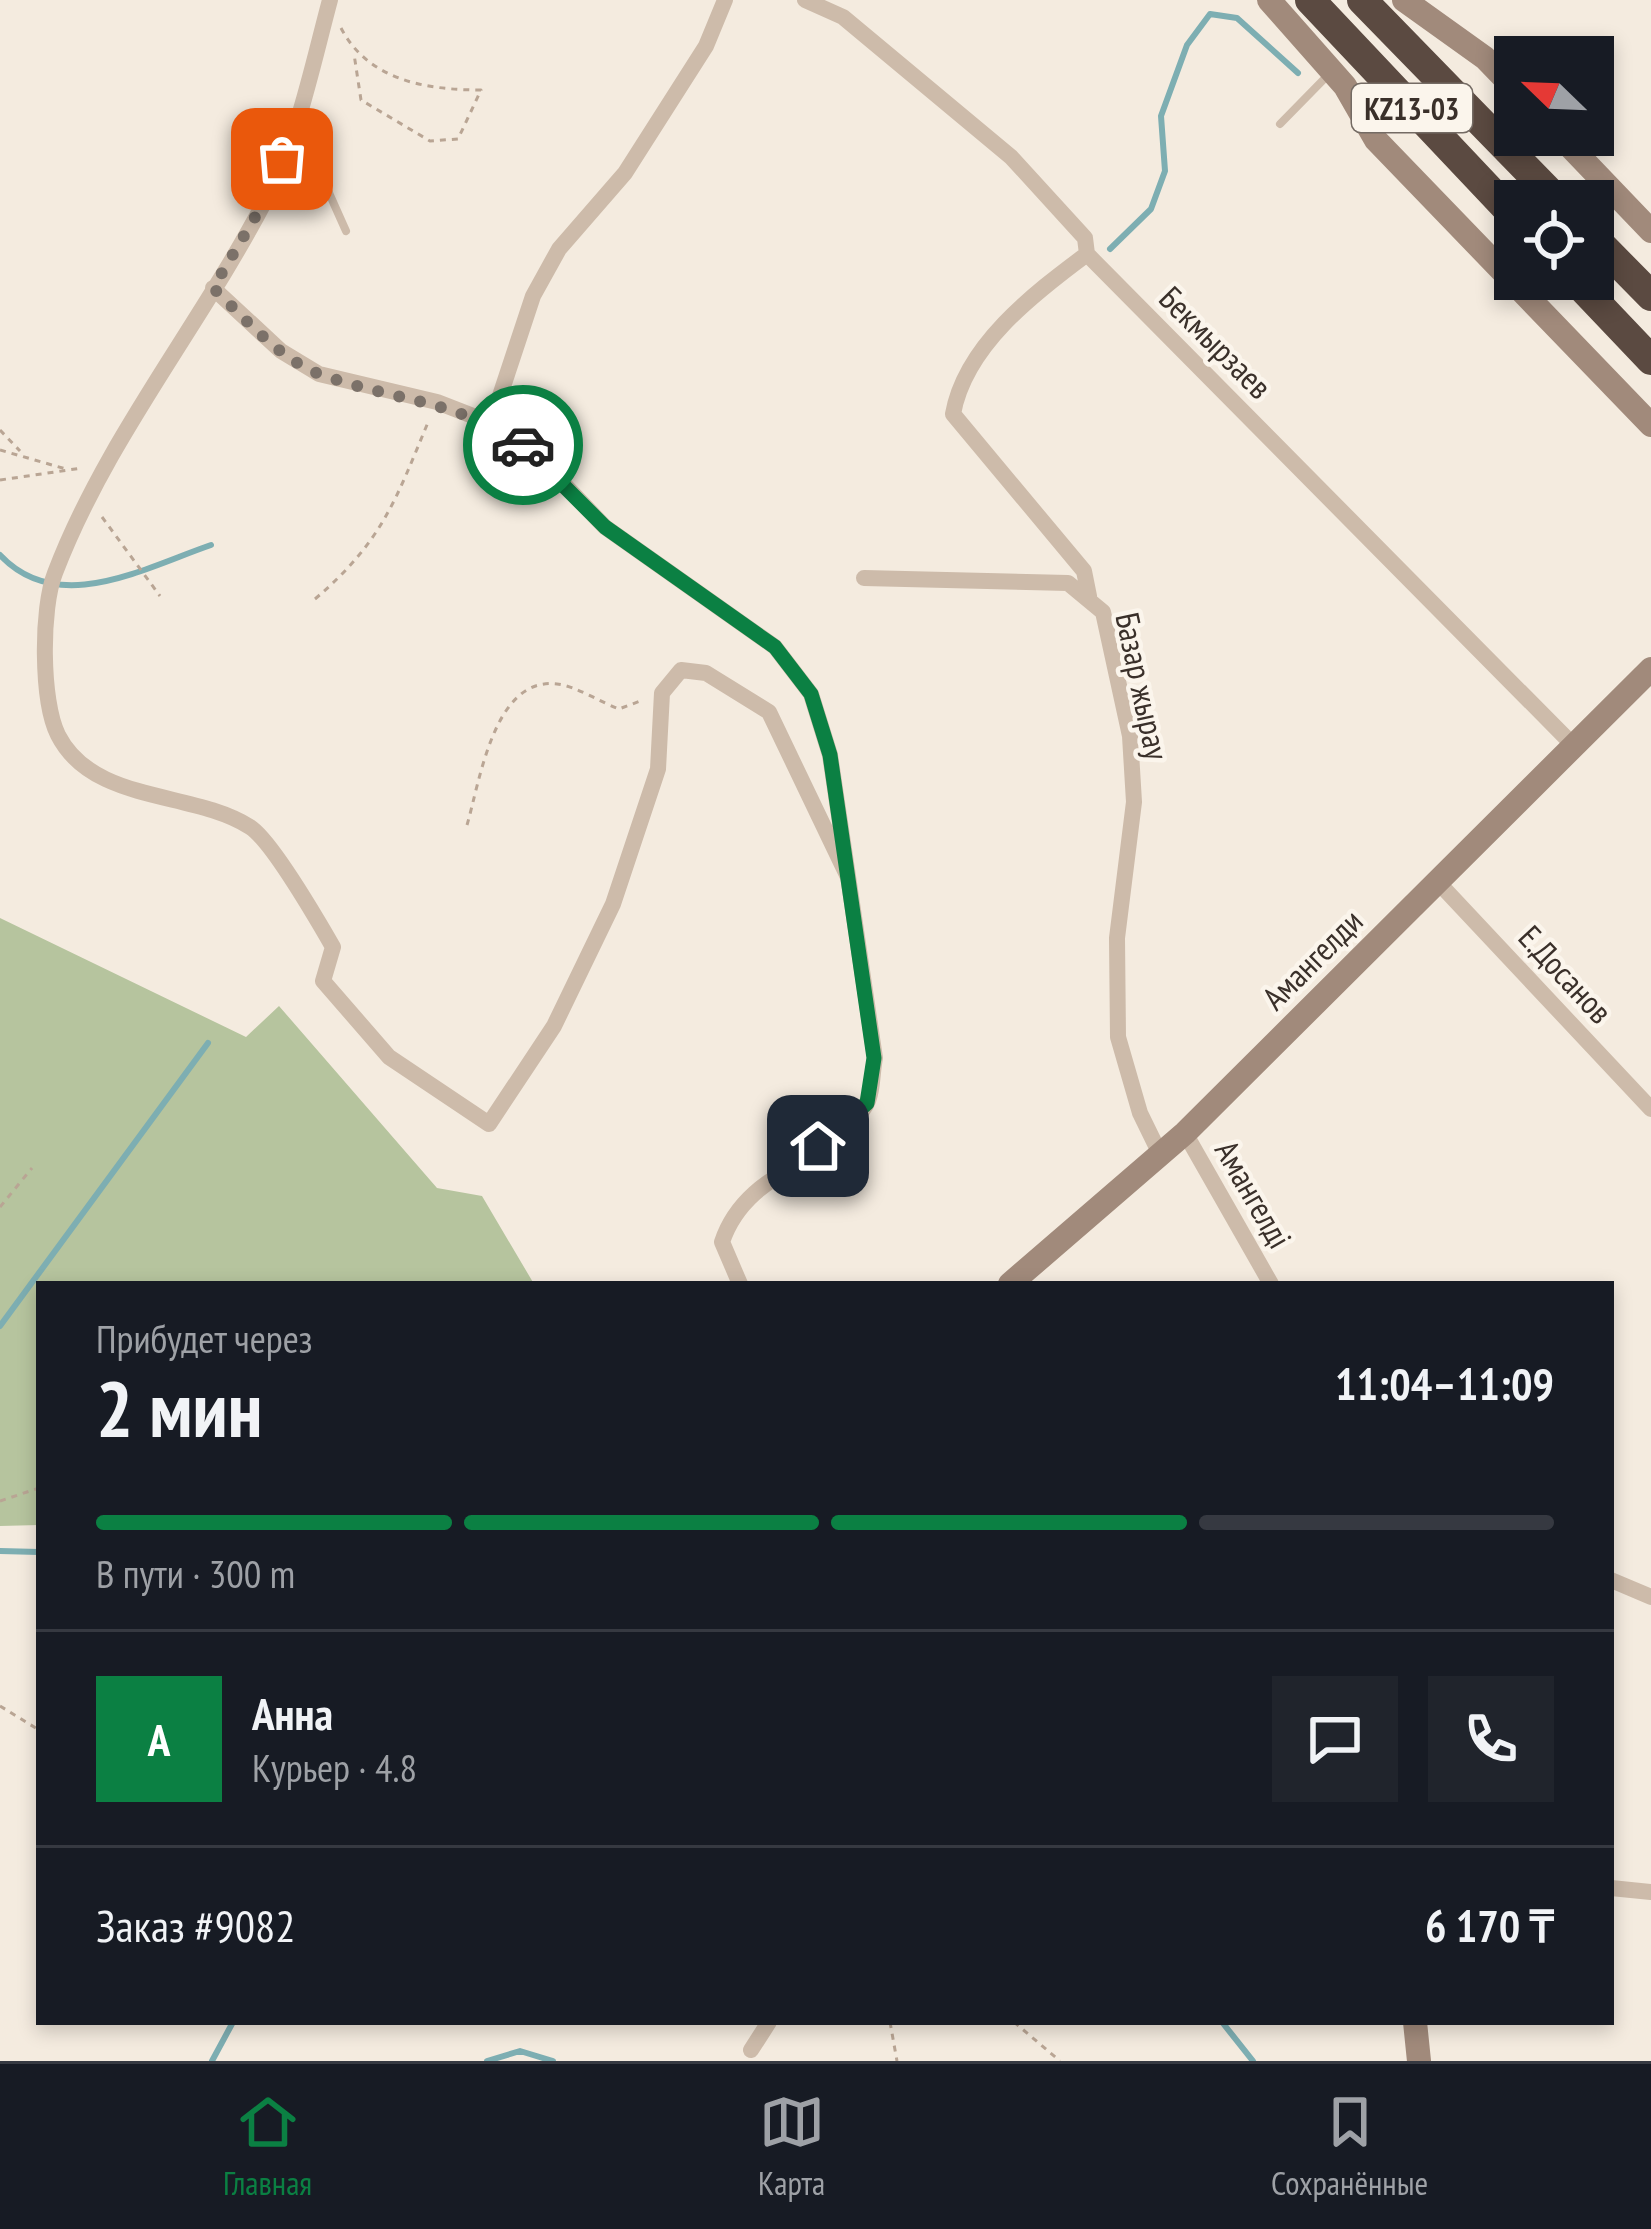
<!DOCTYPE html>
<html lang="ru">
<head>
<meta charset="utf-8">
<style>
	:root { --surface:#171b24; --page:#20242c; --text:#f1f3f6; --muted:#9ea1a6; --line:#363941; --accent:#0b8043 }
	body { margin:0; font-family:"PT Sans Narrow",sans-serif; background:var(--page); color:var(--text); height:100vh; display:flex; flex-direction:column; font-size:45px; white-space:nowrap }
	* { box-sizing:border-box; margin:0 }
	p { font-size:39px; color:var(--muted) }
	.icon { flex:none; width:66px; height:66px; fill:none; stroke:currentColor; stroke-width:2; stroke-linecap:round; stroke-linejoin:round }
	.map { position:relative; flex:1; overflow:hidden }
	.panel { position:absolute; left:36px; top:1281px; width:1578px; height:744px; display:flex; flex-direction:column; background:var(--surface); border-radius:0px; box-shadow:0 6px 18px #0003 }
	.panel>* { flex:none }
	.needle { width:78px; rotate:293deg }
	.controls { position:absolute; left:1494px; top:36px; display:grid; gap:24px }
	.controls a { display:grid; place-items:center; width:120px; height:120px; border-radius:0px; background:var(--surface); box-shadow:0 6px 18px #0003; font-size:60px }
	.pin { position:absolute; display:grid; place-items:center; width:102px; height:102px; color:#fff; margin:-51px; border-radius:24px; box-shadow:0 6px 18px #0006 }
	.courier { position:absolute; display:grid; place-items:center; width:120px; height:120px; margin:-60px; border:9px solid #0b8043; border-radius:50%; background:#fff; color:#222; box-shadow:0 3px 15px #0007 }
	.overview em { font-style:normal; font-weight:600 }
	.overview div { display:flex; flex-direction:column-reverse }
	.overview { display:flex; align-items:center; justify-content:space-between; height:204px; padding:0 60px }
	h1 { font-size:78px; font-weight:600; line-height:90px }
	.bar { display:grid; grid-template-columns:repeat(4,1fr); gap:18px 12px; align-content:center; height:144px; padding:0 60px }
	.bar i { height:15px; border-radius:9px; background:var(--line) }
	.bar .current { background:var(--accent) }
	.bar p { grid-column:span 4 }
	.line { display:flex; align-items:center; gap:30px; padding:0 60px; border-top:3px solid var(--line) }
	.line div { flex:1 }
	.round { display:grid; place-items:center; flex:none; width:126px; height:126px; border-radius:0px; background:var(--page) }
	.tab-bar { display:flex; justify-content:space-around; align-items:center; height:168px; border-top:3px solid var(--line); background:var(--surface); font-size:33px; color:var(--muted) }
	.tab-bar a { display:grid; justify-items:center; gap:6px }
	.tab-bar .current { color:var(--accent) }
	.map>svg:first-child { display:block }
	.green { fill:#b6c49e }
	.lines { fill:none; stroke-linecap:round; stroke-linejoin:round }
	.stream { stroke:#7daeb2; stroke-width:6 }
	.path { stroke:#b9a594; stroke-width:3; stroke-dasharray:6 6; stroke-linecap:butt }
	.lane { stroke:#cdbbaa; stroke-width:8 }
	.street { stroke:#cdbbaa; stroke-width:16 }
	.secondary { stroke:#a18a7b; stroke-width:24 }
	.highway { stroke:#5b4a41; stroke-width:30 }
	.done { stroke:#7b7169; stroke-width:12; stroke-dasharray:0 21.6 }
	.route { stroke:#0b8043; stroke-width:15 }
	.labels { text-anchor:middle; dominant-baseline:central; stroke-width:9; stroke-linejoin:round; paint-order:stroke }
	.shield { fill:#fbf5ec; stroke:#746b64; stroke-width:3 }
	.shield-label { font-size:30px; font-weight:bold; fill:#3a302a }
	.street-label { font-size:33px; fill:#3a302a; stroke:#fbf5ec }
</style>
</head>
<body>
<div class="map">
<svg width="1651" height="2061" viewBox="0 0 1651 2061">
	<rect width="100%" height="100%" fill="#f4ebdf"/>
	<path class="green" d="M0,918L246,1037L279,1006L437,1188L482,1196L534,1284H39V1525L0,1526Z"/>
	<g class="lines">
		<path class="stream" d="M1110,249L1151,209L1165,171L1161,116L1187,45L1210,14L1237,18L1298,73
			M0,555C58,617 144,568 211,545
			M0,1326L208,1043
			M0,1551L39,1552
			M1222,2022L1253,2061
			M212,2061L233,2022
			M487,2061L520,2051L553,2061"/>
		<path class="path" d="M341,28C368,80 425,90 481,90L458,139L430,141L361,100L354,54
			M0,430L20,451
			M0,450L66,469
			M0,480L82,468
			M102,517L160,596
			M315,599C383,541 396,499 429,420
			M467,825C480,781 494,676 557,684C576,686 600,702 619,709L643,700
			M0,1207L32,1168
			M0,1501L39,1488
			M0,1706L39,1730
			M890,2022L897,2061
			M1014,2022L1060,2061"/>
		<path class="lane" d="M1280,124L1331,72
			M300,128L346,231"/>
		<path class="street" d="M330,0C312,67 298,138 266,199C200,326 106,439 55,573C41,608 41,701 58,735C93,804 192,790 250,827C272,841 318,921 333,947L323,981L389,1057L489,1124L554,1026L613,904L658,769L662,693L681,670L706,673L769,712L848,877
			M805,0L843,17L1011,157L1085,238L1087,254L1574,746
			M1087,254C1033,294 965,346 953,414L1084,571L1089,596
			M213,288L281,351L319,374L437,402L491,423L535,454L605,527L775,647L811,694L830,755L875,1058C872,1072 873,1093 866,1105C832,1164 747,1167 722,1242L740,1284
			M491,423L533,296L559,249L625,173L706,46L725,0
			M864,578L1068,583L1103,612L1130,736L1134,802L1117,938L1118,1037L1140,1113L1160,1154
			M1436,880L1651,1109
			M1185,1133L1271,1284
			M1611,1580L1651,1597
			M1611,1888L1651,1892
			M751,2050L769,2022"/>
		<path class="secondary" d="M1269,0L1345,86L1376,140L1651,425
			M1404,0L1485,58L1515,89
			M1559,135L1651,231
			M1010,1284L1185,1133L1651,669
			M1415,2022L1419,2061"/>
		<path class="highway" d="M1310,0L1515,217
			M1362,0L1558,201
			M1593,237L1651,296
			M1574,279L1651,360"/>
	</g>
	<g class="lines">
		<path class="done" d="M282,159L267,197L213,288C245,318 280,360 322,375C392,400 460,401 523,445"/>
		<path class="route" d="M523,445L605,527L775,647L811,694L830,755L874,1058L867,1103L818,1146"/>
	</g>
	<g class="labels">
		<rect class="shield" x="1352" y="84" width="120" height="48" rx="9"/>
		<g class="shield-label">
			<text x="1412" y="108">KZ13-03</text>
		</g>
		<g class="street-label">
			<text transform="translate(1216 342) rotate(45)">Бекмырзаев</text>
			<text transform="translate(1143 686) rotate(78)">Базар жырау</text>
			<text transform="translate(1312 959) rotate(-45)">Амангелди</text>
			<text transform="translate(1566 974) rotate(47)">Е.Досанов</text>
			<text transform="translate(1254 1194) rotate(60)">Амангелді</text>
		</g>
	</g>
</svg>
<div class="controls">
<a><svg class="needle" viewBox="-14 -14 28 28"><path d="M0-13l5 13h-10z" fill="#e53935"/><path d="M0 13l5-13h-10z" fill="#9ea1a6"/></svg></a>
<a><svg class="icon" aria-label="locate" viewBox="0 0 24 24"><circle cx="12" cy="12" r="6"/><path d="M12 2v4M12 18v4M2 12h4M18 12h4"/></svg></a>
</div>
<div class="pin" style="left:282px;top:159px;background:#ea580c"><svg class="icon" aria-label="bag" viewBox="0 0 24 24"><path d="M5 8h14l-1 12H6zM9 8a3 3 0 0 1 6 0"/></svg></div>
<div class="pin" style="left:818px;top:1146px;background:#1f2937"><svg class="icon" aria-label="home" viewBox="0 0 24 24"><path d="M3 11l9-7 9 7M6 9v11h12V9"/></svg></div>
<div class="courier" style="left:523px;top:445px"><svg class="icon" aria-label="car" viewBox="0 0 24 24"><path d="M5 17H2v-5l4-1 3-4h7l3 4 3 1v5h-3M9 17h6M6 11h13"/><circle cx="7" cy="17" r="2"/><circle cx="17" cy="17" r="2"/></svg></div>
<section class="panel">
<div class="overview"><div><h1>2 мин</h1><p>Прибудет через</p></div><em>11:04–11:09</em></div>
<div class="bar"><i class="current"></i><i class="current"></i><i class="current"></i><i></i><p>В пути · 300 m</p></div>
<div class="line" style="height:216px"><b class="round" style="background:var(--accent);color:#fff">А</b><div><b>Анна</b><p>Курьер · 4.8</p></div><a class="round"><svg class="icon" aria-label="chat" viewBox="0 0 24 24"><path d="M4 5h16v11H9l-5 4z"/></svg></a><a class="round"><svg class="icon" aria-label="phone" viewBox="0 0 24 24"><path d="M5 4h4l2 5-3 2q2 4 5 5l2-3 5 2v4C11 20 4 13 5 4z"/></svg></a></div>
<div class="line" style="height:156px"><div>Заказ #9082</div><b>6 170 ₸</b></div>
</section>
</div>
<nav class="tab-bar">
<a class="current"><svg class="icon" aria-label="home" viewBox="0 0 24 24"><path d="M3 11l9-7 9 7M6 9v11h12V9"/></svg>Главная</a>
<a><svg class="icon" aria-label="map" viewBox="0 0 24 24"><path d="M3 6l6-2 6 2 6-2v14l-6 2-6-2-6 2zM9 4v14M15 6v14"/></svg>Карта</a>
<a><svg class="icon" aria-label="saved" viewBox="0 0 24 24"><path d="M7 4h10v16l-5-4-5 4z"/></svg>Сохранённые</a>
</nav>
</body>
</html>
